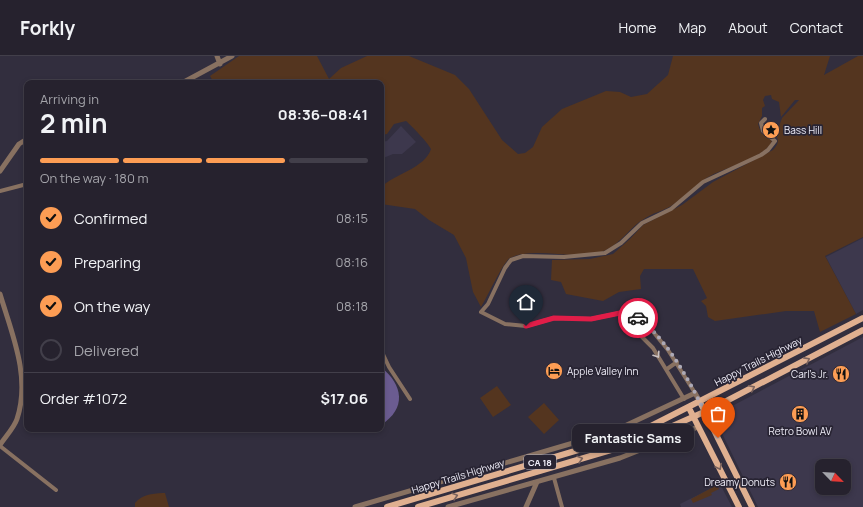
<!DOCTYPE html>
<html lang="en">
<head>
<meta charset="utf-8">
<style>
	:root { --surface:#26222e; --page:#2e2a36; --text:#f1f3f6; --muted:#a4a4aa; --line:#423f4a; --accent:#fd9d54 }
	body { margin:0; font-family:Manrope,sans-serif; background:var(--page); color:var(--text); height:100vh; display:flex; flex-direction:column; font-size:15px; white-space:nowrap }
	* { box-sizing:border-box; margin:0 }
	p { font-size:13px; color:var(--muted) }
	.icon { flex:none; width:22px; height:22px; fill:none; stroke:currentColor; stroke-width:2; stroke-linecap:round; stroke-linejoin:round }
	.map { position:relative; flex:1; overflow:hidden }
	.drawer { position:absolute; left:24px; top:24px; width:360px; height:352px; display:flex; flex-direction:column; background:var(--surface); border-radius:8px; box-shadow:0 2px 6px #0003,0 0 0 1px var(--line) }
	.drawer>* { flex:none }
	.needle { width:26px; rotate:115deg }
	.buttons { position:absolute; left:815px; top:403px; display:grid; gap:8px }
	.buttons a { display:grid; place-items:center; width:36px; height:36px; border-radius:8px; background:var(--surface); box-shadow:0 2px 6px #0003,0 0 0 1px var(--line); font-size:20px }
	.pin { position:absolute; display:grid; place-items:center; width:34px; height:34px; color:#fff; margin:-41px -17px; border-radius:50% 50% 50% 0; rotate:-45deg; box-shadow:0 0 4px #0007 }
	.pin .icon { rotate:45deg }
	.courier { position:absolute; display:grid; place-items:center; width:40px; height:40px; margin:-20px; border:3px solid #e11d48; border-radius:50%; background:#fff; color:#222; box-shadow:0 1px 5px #0007 }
	.bubble { position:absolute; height:28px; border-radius:8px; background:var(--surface); box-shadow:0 2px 6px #0003,0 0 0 1px var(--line); font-size:13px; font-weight:700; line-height:28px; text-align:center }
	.head em { font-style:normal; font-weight:700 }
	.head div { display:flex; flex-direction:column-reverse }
	.head { display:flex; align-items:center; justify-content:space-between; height:68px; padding:0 16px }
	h1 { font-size:26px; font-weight:700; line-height:30px }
	.bar { display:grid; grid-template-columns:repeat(4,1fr); gap:6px 4px; align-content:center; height:48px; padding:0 16px }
	.bar i { height:5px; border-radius:3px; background:var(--line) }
	.bar .current { background:var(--accent) }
	.bar p { grid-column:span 4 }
	.line { display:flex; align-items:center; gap:10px; padding:0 16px; border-top:1px solid var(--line) }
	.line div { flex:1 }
	ol { padding:0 16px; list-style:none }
	li { display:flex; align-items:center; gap:12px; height:44px }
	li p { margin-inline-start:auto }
	li .icon { padding:4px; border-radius:50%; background:var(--accent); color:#111; stroke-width:4 }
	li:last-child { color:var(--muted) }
	li i { width:22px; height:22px; border:2px solid var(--line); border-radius:50% }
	header { display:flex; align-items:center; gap:24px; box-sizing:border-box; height:56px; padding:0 20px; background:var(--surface); border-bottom:1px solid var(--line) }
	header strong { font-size:19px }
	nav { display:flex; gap:22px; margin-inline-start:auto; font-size:14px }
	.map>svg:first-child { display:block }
	.built { fill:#3d384d; fill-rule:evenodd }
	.green { fill:#54351f }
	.water { fill:#6b5c91 }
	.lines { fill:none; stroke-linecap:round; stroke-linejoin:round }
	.minor { stroke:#887161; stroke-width:4 }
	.tertiary { stroke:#887161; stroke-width:5 }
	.primary { stroke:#e0b090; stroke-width:6 }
	.oneway { stroke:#cbc2c3 }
	.oneway2 { stroke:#7b635d }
	.done { stroke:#adaab7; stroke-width:4; stroke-dasharray:0 7.2 }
	.route { stroke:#e11d48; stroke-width:5 }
	.labels { text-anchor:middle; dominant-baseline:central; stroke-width:3.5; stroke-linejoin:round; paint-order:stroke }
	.shield { fill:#282433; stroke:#b3b1bd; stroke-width:1 }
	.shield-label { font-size:9px; font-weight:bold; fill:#efedf8 }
	.poi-label { font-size:10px; fill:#efedf8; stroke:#282433; text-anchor:start }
	.street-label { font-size:10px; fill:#efedf8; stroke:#282433 }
</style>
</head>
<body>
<header>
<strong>Forkly</strong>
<nav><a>Home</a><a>Map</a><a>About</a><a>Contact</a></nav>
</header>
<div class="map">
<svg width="863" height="451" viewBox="0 0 863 451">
	<rect width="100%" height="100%" fill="#322e3e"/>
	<path class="built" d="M401,70L416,86L402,98H393L381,103V86L387,85Z
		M863,182V254L856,258L826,201Z
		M863,281V451H758L715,363V359ZM822,410H844V432H822Z
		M720,428L732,451H681L680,448Z"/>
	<path class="green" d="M239,0H317L329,23L341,12L367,0H409L455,19L469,33L502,84L518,98L525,97L533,91L542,71L562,53L606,35L620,36L631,41L647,38L668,19L673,0H830L824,19L858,0H863V181L825,200L856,258L820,276L814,255H786L715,265L708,261L706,250L701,245L707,242L693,213H644L640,220L641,233L619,236L603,245L566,238L561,226L551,224L552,204L590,203L613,198L630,183L643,169L682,149L713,126L773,94C777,89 780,86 776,79L782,62L799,44H795L781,61L779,46L772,43L771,39L765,40L763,44L765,50L762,52V60L758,68L761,77L772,85C768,100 726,112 712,119C697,126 686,141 671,150C663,155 652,157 644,163C630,171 621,187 606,194C580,207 535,189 510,202C503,206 487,242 481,251L473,236L466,202L454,179L429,164L415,153L381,148V131C395,118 425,112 431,93C428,87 412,70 406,65L394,68L387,78L381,79V27H214L210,20Z
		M497,330L511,349L493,361L480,342Z
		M544,347L559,364L544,378L528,361Z
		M717,429L719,433L711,437L712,439L693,447L691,443Z
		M163,437H165L169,451H135V447C143,438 151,438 163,437Z"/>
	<path class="water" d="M381,311C403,329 407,352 381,369Z"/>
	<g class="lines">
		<path class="minor" d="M0,135L27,128
			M644,266L642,281L653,292L684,343
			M381,294L389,311L410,343
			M667,313L677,306
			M695,337L668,294L646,267L636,260L625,256L591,263L554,262L526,270L505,268L481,256L488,248L505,212L511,204L523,200L564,201L605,197L621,187L642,167L671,153L703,126L761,99L768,94L775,85L763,75L761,67L765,63
			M0,390L56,434
			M554,422L562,451"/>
		<path class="tertiary" d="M217,0L220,8
			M182,27L232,0
			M0,115L19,88L27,83
			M0,238C12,278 31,321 17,363C14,372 5,381 0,389
			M355,451L614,375L695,337L700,346
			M448,451L620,402L698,371
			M526,451L537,426"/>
		<path class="primary" d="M700,346L752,451
			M689,352L739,451
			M387,451L612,384L647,372L863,262
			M418,451L611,394L668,372L713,352L863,274"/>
	</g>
	<defs><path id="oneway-chevron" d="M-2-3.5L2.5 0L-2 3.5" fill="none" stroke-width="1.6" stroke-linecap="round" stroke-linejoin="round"/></defs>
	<use class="oneway" href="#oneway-chevron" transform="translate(657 299) rotate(57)"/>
	<g class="oneway2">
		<use href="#oneway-chevron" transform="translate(807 304) rotate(-28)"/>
		<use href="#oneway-chevron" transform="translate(752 332) rotate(-27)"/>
		<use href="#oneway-chevron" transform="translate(580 403) rotate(-16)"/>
		<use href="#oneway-chevron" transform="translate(719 411) rotate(63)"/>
		<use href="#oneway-chevron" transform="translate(455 440) rotate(-17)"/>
	</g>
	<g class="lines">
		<path class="done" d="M638,262C674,288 698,343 718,382"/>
		<path class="route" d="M526,270L554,262L591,263L625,256L638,262"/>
	</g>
	<defs>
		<symbol id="sight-disc" viewBox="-11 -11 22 22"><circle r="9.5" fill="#fd9d54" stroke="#282433"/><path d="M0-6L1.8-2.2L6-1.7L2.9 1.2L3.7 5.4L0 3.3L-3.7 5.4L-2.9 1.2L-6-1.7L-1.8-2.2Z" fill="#111"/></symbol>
		<symbol id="hotel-disc" viewBox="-11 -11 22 22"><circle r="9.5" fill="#fd9d54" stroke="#282433"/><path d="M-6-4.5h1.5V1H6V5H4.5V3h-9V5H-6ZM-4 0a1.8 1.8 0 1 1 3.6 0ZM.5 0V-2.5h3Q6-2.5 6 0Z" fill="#111"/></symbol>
		<symbol id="restaurant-disc" viewBox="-11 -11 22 22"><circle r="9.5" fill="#fd9d54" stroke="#282433"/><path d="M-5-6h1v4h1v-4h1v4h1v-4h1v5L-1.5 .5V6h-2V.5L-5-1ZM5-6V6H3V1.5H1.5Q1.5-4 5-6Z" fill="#111"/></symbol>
		<symbol id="building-disc" viewBox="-11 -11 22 22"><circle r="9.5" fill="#fd9d54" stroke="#282433"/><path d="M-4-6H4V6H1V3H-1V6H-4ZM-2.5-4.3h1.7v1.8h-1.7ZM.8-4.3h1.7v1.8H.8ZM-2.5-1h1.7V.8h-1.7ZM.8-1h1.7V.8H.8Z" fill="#111"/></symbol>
	</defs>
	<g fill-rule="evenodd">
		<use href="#sight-disc" x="761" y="64" width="20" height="20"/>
		<use href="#hotel-disc" x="544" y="305" width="20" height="20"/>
		<use href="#restaurant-disc" x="831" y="308" width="20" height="20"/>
		<use href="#building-disc" x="790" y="348" width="20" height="20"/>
		<use href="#restaurant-disc" x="778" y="416" width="20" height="20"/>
	</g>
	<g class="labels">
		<rect class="shield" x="524" y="399" width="32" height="14" rx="3"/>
		<g class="shield-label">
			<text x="540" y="406">CA 18</text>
		</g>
		<g class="poi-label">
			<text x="784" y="74">Bass Hill</text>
			<text x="567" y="315">Apple Valley Inn</text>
			<text x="828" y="318" text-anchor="end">Carl's Jr.</text>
			<text x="800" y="375" text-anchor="middle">Retro Bowl AV</text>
			<text x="775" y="426" text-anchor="end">Dreamy Donuts</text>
		</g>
		<g class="street-label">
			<text transform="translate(758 305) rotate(-27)">Happy Trails Highway</text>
			<text transform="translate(458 420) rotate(-17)">Happy Trails Highway</text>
		</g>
	</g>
</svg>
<div class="buttons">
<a><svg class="needle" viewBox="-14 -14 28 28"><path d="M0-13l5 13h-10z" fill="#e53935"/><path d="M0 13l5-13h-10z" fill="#a4a4aa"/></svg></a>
</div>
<div class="pin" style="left:718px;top:382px;background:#ea580c"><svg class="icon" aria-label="bag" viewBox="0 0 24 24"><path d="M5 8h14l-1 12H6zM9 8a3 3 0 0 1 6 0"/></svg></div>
<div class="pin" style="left:526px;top:270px;background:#1f2937"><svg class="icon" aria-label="home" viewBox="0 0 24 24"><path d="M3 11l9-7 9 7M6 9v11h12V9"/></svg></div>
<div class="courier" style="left:638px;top:262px"><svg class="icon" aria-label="car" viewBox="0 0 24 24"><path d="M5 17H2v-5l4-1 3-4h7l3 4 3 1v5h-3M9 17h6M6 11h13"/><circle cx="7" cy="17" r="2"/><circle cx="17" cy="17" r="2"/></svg></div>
<div class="bubble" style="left:572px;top:368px;width:122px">Fantastic Sams</div>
<section class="drawer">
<div class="head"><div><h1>2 min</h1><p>Arriving in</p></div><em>08:36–08:41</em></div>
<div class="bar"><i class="current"></i><i class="current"></i><i class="current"></i><i></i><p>On the way · 180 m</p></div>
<ol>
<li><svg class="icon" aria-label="check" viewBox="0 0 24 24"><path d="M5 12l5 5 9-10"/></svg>Confirmed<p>08:15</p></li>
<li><svg class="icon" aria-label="check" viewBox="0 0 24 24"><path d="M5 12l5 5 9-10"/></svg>Preparing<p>08:16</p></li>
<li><svg class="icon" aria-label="check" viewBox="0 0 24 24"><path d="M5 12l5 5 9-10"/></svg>On the way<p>08:18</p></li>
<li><i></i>Delivered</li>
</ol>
<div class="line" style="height:52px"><div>Order #1072</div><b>$17.06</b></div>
</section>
</div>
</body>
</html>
